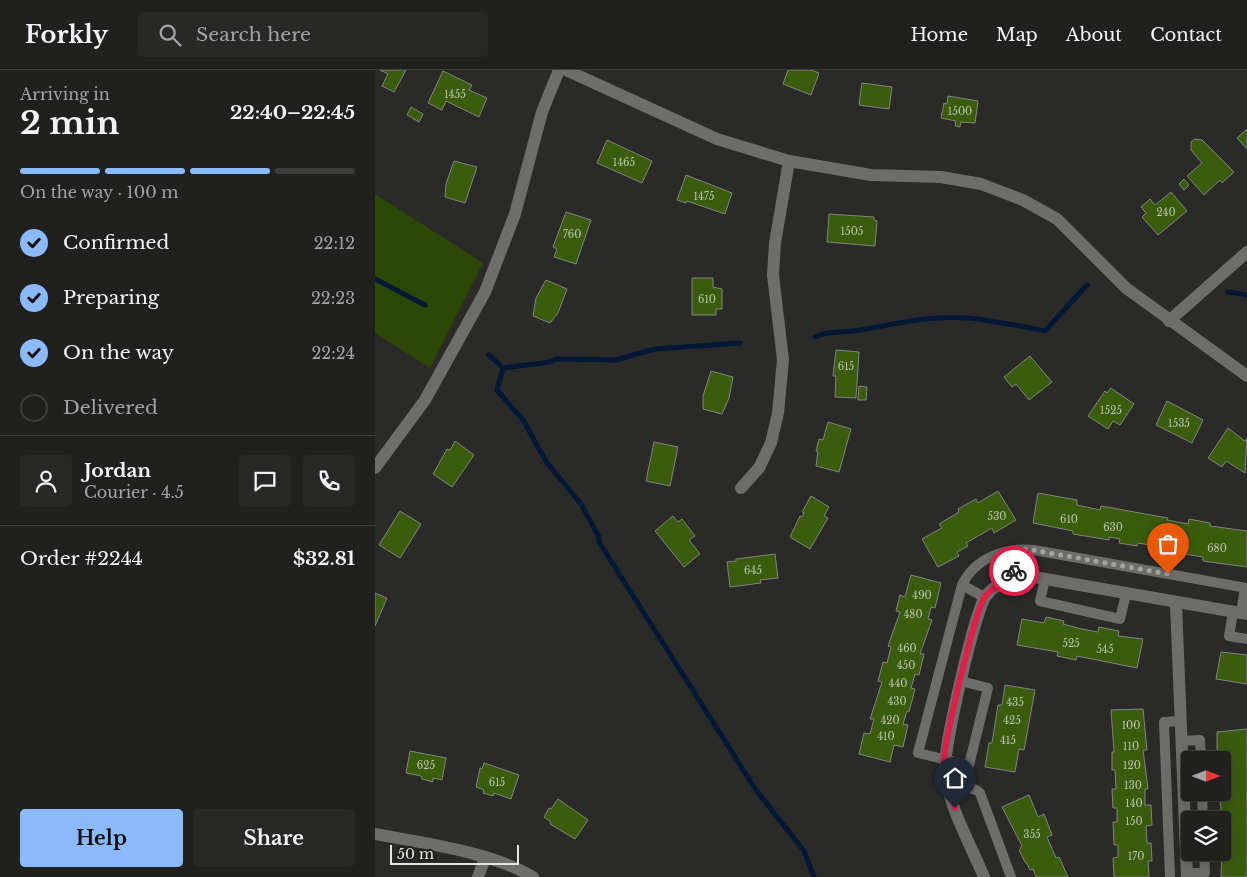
<!DOCTYPE html>
<html lang="en">
<head>
<meta charset="utf-8">
<style>
	:root { --surface:#20201e; --page:#282827; --text:#f1f3f6; --muted:#a2a3a4; --line:#3d3e3c; --accent:#8bbafc }
	body { margin:0; font-family:"Libre Baskerville",serif; background:var(--page); color:var(--text); height:100vh; display:flex; flex-direction:column; font-size:19px; white-space:nowrap }
	* { box-sizing:border-box; margin:0 }
	p { font-size:16px; color:var(--muted) }
	.icon { flex:none; width:28px; height:28px; fill:none; stroke:currentColor; stroke-width:2; stroke-linecap:round; stroke-linejoin:round }
	.map { position:relative; flex:1; overflow:hidden }
	.drawer { display:flex; flex-direction:column; background:var(--surface); width:375px }
	.drawer>* { flex:none }
	.needle { width:32px; rotate:90deg }
	.buttons { position:absolute; left:806px; top:681px; display:grid; gap:10px }
	.buttons a { display:grid; place-items:center; width:50px; height:50px; border-radius:5px; background:var(--surface); box-shadow:0 5px 20px #0002,0 0 0 1px var(--line); font-size:25px }
	.scale { position:absolute; left:15px; bottom:12px; width:129px; box-sizing:border-box; padding-left:5px; border:2px solid #e5e6e4; border-top:0; font-size:14px; line-height:18px; white-space:nowrap; color:#e5e6e4; -webkit-text-stroke:4px #20211f; paint-order:stroke }
	.pin { position:absolute; display:grid; place-items:center; width:42px; height:42px; color:#fff; margin:-51px -21px; border-radius:50% 50% 50% 0; rotate:-45deg; box-shadow:0 0 5px #0007 }
	.pin .icon { rotate:45deg }
	.courier { position:absolute; display:grid; place-items:center; width:50px; height:50px; margin:-25px; border:4px solid #e11d48; border-radius:50%; background:#fff; color:#222; box-shadow:0 1px 6px #0007 }
	.summary em { font-style:normal; font-weight:700 }
	.summary div { display:flex; flex-direction:column-reverse }
	.summary { display:flex; align-items:center; justify-content:space-between; height:85px; padding:0 20px }
	h1 { font-size:32px; font-weight:700; line-height:38px }
	.bar { display:grid; grid-template-columns:repeat(4,1fr); gap:8px 5px; align-content:center; height:60px; padding:0 20px }
	.bar i { height:6px; border-radius:4px; background:var(--line) }
	.bar .current { background:var(--accent) }
	.bar p { grid-column:span 4 }
	.line { display:flex; align-items:center; gap:12px; padding:0 20px; border-top:1px solid var(--line) }
	.line div { flex:1 }
	.round { display:grid; place-items:center; flex:none; width:52px; height:52px; border-radius:5px; background:var(--page) }
	ol { padding:0 20px; list-style:none }
	li { display:flex; align-items:center; gap:15px; height:55px }
	li p { margin-inline-start:auto }
	li .icon { padding:5px; border-radius:50%; background:var(--accent); color:#111; stroke-width:4 }
	li:last-child { color:var(--muted) }
	li i { width:28px; height:28px; border:2px solid var(--line); border-radius:50% }
	.action { display:flex; gap:10px; margin-top:auto; padding:10px 20px }
	.action a { flex:1; height:58px; border-radius:5px; background:var(--accent); color:#111; font-size:20px; font-weight:700; line-height:58px; text-align:center }
	.action a+a { background:var(--page); color:var(--text) }
	header { display:flex; align-items:center; gap:30px; box-sizing:border-box; height:70px; padding:0 25px; background:var(--surface); border-bottom:1px solid var(--line) }
	header strong { font-size:24px }
	nav { display:flex; gap:28px; margin-inline-start:auto; font-size:18px }
	.search { width:350px; height:45px; background:var(--page); display:flex; align-items:center; gap:12px; box-sizing:border-box; padding:0 18px; border-radius:5px; color:var(--muted); font-size:19px }
	main { display:flex; flex:1; min-height:0 }
	.map>svg:first-child { display:block }
	.green { fill:#2c4807 }
	.lines { fill:none; stroke-linecap:round; stroke-linejoin:round }
	.stream { stroke:#031836; stroke-width:5 }
	.building { fill:#3a5c0d; stroke:#838481 }
	.lane { stroke:#6d6e6c; stroke-width:10 }
	.street { stroke:#6d6e6c; stroke-width:12 }
	.secondary { stroke:#6d6e6c; stroke-width:12 }
	.done { stroke:#a4a5a2; stroke-width:5; stroke-dasharray:0 9 }
	.route { stroke:#e11d48; stroke-width:6 }
	.labels { text-anchor:middle; dominant-baseline:central; stroke-width:4; stroke-linejoin:round; paint-order:stroke }
	.number-label { font-size:10px; fill:#bac4ae }
</style>
</head>
<body>
<header>
<strong>Forkly</strong>
<div class="search"><svg class="icon" aria-label="search" viewBox="0 0 24 24"><circle cx="10" cy="10" r="6"/><path d="M15 15l6 6"/></svg>Search here</div>
<nav><a>Home</a><a>Map</a><a>About</a><a>Contact</a></nav>
</header>
<main>
<section class="drawer">
<div class="summary"><div><h1>2 min</h1><p>Arriving in</p></div><em>22:40–22:45</em></div>
<div class="bar"><i class="current"></i><i class="current"></i><i class="current"></i><i></i><p>On the way · 100 m</p></div>
<ol>
<li><svg class="icon" aria-label="check" viewBox="0 0 24 24"><path d="M5 12l5 5 9-10"/></svg>Confirmed<p>22:12</p></li>
<li><svg class="icon" aria-label="check" viewBox="0 0 24 24"><path d="M5 12l5 5 9-10"/></svg>Preparing<p>22:23</p></li>
<li><svg class="icon" aria-label="check" viewBox="0 0 24 24"><path d="M5 12l5 5 9-10"/></svg>On the way<p>22:24</p></li>
<li><i></i>Delivered</li>
</ol>
<div class="line" style="height:90px"><a class="round"><svg class="icon" aria-label="person" viewBox="0 0 24 24"><circle cx="12" cy="8" r="4"/><path d="M4 21q1-7 8-7t8 7"/></svg></a><div><b>Jordan</b><p>Courier · 4.5</p></div><a class="round"><svg class="icon" aria-label="chat" viewBox="0 0 24 24"><path d="M4 5h16v11H9l-5 4z"/></svg></a><a class="round"><svg class="icon" aria-label="phone" viewBox="0 0 24 24"><path d="M5 4h4l2 5-3 2q2 4 5 5l2-3 5 2v4C11 20 4 13 5 4z"/></svg></a></div>
<div class="line" style="height:65px"><div>Order #2244</div><b>$32.81</b></div>
<div class="action"><a>Help</a><a>Share</a></div>
</section>
<div class="map">
<svg width="872" height="807" viewBox="0 0 872 807">
	<rect width="100%" height="100%" fill="#2a2b28"/>
	<path class="green" d="M0,124L108,193L55,298L0,263Z"/>
	<g class="lines">
		<path class="stream" d="M0,209L50,235
			M853,222L872,225
			M440,267C453,260 470,263 485,260C520,254 555,245 591,248C617,250 644,256 670,261L712,215
			M114,285L128,298
			M128,298L122,320L148,350L172,393L206,434L224,467V472L381,720L429,781L439,807
			M128,298L175,292L182,289L241,290L280,279L365,273"/>
	</g>
	<path class="building" d="M5,0H31L19,22L7,16L13,4Z
		M413,0H436L444,3L436,25L408,14Z
		M68,1L97,15L94,20L112,28L104,47L71,31L67,40L53,33Z
		M487,13L517,17L514,39L484,35Z
		M573,26L603,31L600,53L586,52L585,57L580,56L581,51L566,48L569,33L572,34Z
		M36,37L48,44L44,52L32,45Z
		M872,59V79L862,68Z
		M820,69L827,70L859,102L847,113L845,110L829,125L812,106L827,93L816,80V72Z
		M232,70L277,91L267,113L222,93Z
		M79,91L102,97L90,133L70,127L71,114Z
		M311,105L357,123L350,144L312,131L311,133L302,130Z
		M809,109L814,115L809,120L804,114Z
		M796,122L812,141L783,165L767,147L771,143L766,137L775,129L780,135Z
		M191,142L216,150L201,194L179,187L182,179L178,177Z
		M454,144L499,147V150L502,151L500,176L452,172Z
		M317,208H338V217L347,219V239H341V245H317Z
		M171,210L192,219L183,243L175,253L158,246L161,228Z
		M461,280L484,282L481,328L460,327L461,306H458Z
		M655,286L677,312L654,330L641,314L637,317L629,307Z
		M336,301L358,307L354,328L347,344L328,339V326Z
		M484,316L492,317L491,330H483Z
		M736,318L759,334L745,355L738,351L733,359L713,346L730,321L732,323Z
		M792,331L828,350L817,373L781,355Z
		M453,352L476,359L464,402L441,396L443,382L441,381L444,369L448,370Z
		M853,358L870,371L872,368L870,403L851,391L847,397L833,388Z
		M80,371L99,385L77,417L58,404L72,379L75,380Z
		M279,372L303,377L295,416L271,411Z
		M623,421L641,450L619,463L617,458L591,473L593,476L582,482L584,486L563,497L547,469L567,458L564,454L584,442L583,439L601,429L603,433Z
		M663,423L702,430V435L725,440L726,436L793,448L792,450L813,454L814,449L835,453V456L872,461V497L828,491V487L810,484L809,488L796,485V482L774,478L775,475L763,473L762,476L744,473L745,469L734,467V470L698,464V461L658,453Z
		M436,426L454,437L449,446L453,448L435,479L415,467L425,446L427,447L429,443L427,442Z
		M25,441L46,454L25,488L4,475Z
		M298,446L303,452L307,449L320,466L314,470L325,484L309,497L280,461Z
		M400,484L403,508L385,510L386,513L355,517L352,492L361,491V489Z
		M536,505L566,513L560,538L556,537L553,549L557,550L545,584H549L544,605L540,604L536,618L540,619L534,642L532,641L528,654L533,655L528,677L519,675L515,692L484,684L489,663L495,664L499,649H495L507,612L503,611L508,592L512,593L516,577L513,576L525,542L521,541L525,525L530,527Z
		M0,523L12,528L0,556Z
		M671,547L689,551L688,554L707,559L723,562L724,557L744,561L743,566L768,569L762,598L702,586L701,590L682,586L683,582L642,575L647,549L669,553Z
		M846,582L872,585V614L841,609Z
		M630,615L660,620L649,680L644,679L640,702L610,697L614,673H617L623,635H627Z
		M768,639L772,680H768L773,719H770V735H776L777,755L771,756L772,773H776L777,791H773L774,807H739L738,788L743,787V775H739L738,752H742V738H738L737,719H741L740,700H737V682H739L736,640Z
		M872,659V807H846L848,755L844,723H848V690L846,681H842V662Z
		M35,681L71,688L67,710L58,708V712L47,709L46,706L31,703Z
		M109,693L144,705L136,729L119,723L118,726L108,723L109,720L101,717L105,698L107,699Z
		M654,725L663,747L669,744L677,765L672,767L681,788L684,787L693,807H661L658,799L655,800L651,792H650L644,780L647,776L627,737Z
		M183,729L213,750L200,769L175,754L176,752L169,747L174,738L176,739Z"/>
	<g class="lines">
		<path class="lane" d="M634,482L640,508
			M670,509L665,531L745,549L751,524
			M587,515L609,527
			M858,542L854,566L872,569
			M866,543L870,518
			M586,611L613,618L594,695L543,683L587,515C600,488 630,477 659,480L872,518
			M807,671L825,670L826,690
			M827,722L828,750
			M575,723C585,720 596,714 605,723L636,807
			M812,803H830L829,782
			M795,807L789,652L806,651"/>
		<path class="street" d="M794,251L872,182
			M366,418L384,398L396,373L403,343L408,290L398,205L400,173L414,91
			M801,534L812,807
			M0,764C48,773 117,782 158,807
			M103,807L110,788
			M609,807C595,773 573,736 570,700C568,680 600,540 611,526C622,511 642,507 659,507L872,544"/>
		<path class="secondary" d="M191,0L342,69L414,91L496,105L566,107L606,114L648,130L682,149L751,218L872,306
			M0,398L50,330L110,222L140,144L167,42L184,0"/>
	</g>
	<g class="lines">
		<path class="done" d="M639,501L634,482L652,479L793,504"/>
		<path class="route" d="M580,738C574,723 569,707 569,690C570,669 600,538 611,525C618,517 630,512 640,508L639,501"/>
	</g>
	<g class="labels">
		<g class="number-label">
			<text x="80" y="24">1455</text>
			<text x="585" y="41">1500</text>
			<text x="249" y="92">1465</text>
			<text x="329" y="126">1475</text>
			<text x="791" y="142">240</text>
			<text x="477" y="161">1505</text>
			<text x="197" y="164">760</text>
			<text x="332" y="229">610</text>
			<text x="471" y="296">615</text>
			<text x="736" y="340">1525</text>
			<text x="804" y="353">1535</text>
			<text x="622" y="446">530</text>
			<text x="694" y="449">610</text>
			<text x="738" y="457">630</text>
			<text x="842" y="478">680</text>
			<text x="378" y="500">645</text>
			<text x="547" y="525">490</text>
			<text x="538" y="544">480</text>
			<text x="696" y="573">525</text>
			<text x="532" y="578">460</text>
			<text x="730" y="579">545</text>
			<text x="531" y="595">450</text>
			<text x="523" y="613">440</text>
			<text x="522" y="631">430</text>
			<text x="640" y="632">435</text>
			<text x="515" y="650">420</text>
			<text x="637" y="650">425</text>
			<text x="756" y="655">100</text>
			<text x="511" y="666">410</text>
			<text x="633" y="670">415</text>
			<text x="756" y="676">110</text>
			<text x="51" y="695">625</text>
			<text x="757" y="695">120</text>
			<text x="122" y="712">615</text>
			<text x="758" y="715">130</text>
			<text x="759" y="733">140</text>
			<text x="759" y="751">150</text>
			<text x="657" y="764">355</text>
			<text x="761" y="786">170</text>
		</g>
	</g>
</svg>
<div class="buttons">
<a><svg class="needle" viewBox="-14 -14 28 28"><path d="M0-13l5 13h-10z" fill="#e53935"/><path d="M0 13l5-13h-10z" fill="#a2a3a4"/></svg></a>
<a><svg class="icon" aria-label="layers" viewBox="0 0 24 24"><path d="M12 4l9 5-9 5-9-5zM3 14l9 5 9-5"/></svg></a>
</div>
<div class="scale">50 m</div>
<div class="pin" style="left:793px;top:504px;background:#ea580c"><svg class="icon" aria-label="bag" viewBox="0 0 24 24"><path d="M5 8h14l-1 12H6zM9 8a3 3 0 0 1 6 0"/></svg></div>
<div class="pin" style="left:580px;top:738px;background:#1f2937"><svg class="icon" aria-label="home" viewBox="0 0 24 24"><path d="M3 11l9-7 9 7M6 9v11h12V9"/></svg></div>
<div class="courier" style="left:639px;top:501px"><svg class="icon" aria-label="bike" viewBox="0 0 24 24"><circle cx="6" cy="16" r="4"/><circle cx="18" cy="16" r="4"/><path d="M6 16l4-8h5l3 8M10 8l3 8H6M13 5h3"/></svg></div>
</div>
</main>
</body>
</html>
